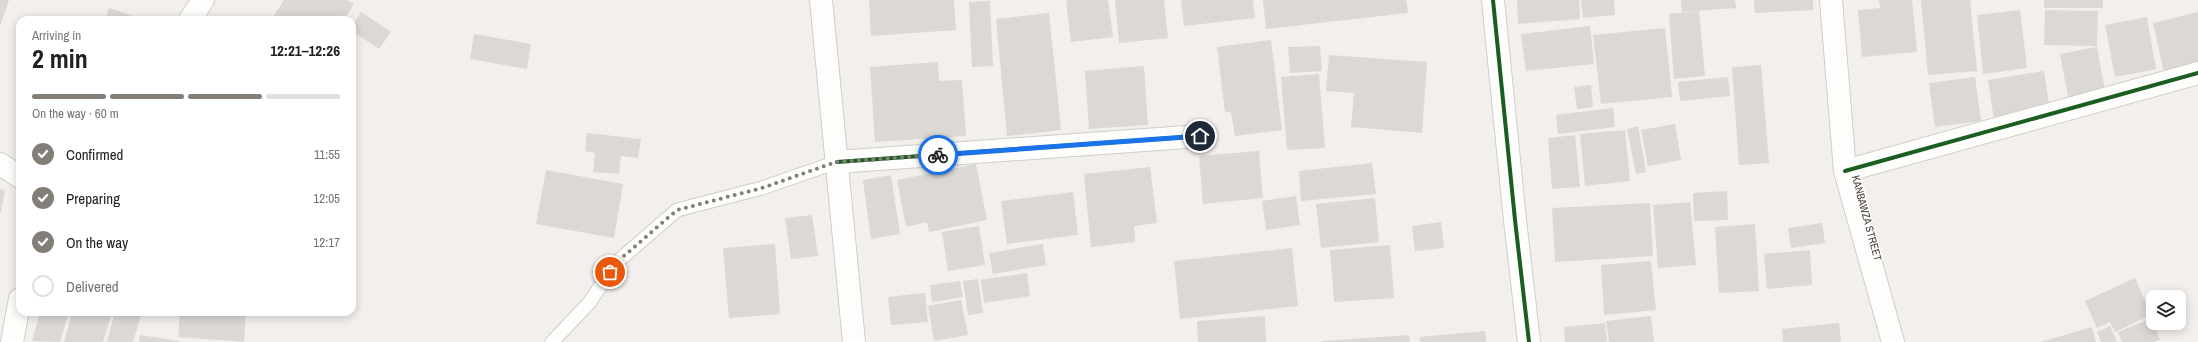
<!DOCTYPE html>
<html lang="en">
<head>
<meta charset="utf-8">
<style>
	:root { --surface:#fff; --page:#f2f2f2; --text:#202124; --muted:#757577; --line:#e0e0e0; --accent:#847e78 }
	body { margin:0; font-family:"Archivo Narrow",sans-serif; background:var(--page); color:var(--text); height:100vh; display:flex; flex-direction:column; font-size:15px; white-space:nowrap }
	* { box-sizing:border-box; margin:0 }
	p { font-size:13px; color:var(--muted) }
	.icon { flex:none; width:22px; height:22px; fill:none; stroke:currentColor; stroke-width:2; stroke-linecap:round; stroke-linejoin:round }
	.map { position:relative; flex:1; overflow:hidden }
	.side { position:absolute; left:16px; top:16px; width:340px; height:300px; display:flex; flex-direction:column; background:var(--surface); border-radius:12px; box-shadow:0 2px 10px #0003 }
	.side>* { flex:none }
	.fabs { position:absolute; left:2146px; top:290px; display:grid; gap:8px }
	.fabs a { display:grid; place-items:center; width:40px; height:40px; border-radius:8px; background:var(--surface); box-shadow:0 2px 10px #0003; font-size:20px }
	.pin { position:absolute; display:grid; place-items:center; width:34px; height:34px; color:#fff; margin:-17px; border:2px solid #fff; border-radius:50%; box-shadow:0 1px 4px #0007 }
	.courier { position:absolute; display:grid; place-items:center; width:40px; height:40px; margin:-20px; border:3px solid #1a73e8; border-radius:50%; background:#fff; color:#222; box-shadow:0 1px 5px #0007 }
	.summary em { font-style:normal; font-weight:800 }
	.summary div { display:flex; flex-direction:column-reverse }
	.summary { display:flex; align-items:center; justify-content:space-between; height:68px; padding:0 16px }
	h1 { font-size:26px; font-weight:800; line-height:30px }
	.bar { display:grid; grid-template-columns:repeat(4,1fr); gap:6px 4px; align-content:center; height:48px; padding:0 16px }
	.bar i { height:5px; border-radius:3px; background:var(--line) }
	.bar .current { background:var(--accent) }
	.bar p { grid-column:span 4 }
	ol { padding:0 16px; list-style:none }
	li { display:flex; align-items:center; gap:12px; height:44px }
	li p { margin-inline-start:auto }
	li .icon { padding:4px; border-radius:50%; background:var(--accent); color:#fff; stroke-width:4 }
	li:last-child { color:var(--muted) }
	li i { width:22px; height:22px; border:2px solid var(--line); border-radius:50% }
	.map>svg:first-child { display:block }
	.building { fill:#dbd8d5 }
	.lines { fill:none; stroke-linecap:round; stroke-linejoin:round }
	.lane-casing { stroke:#d0cdca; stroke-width:15 }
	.street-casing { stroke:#d0cdca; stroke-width:24 }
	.lane { stroke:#fdfdfc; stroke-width:13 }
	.street { stroke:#fdfdfc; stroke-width:22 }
	.cycleway-casing { stroke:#fff; stroke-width:6 }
	.cycleway { stroke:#1b5e20; stroke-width:4 }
	.done { stroke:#847e78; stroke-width:4; stroke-dasharray:0 7.2 }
	.route { stroke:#1a73e8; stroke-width:5 }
	.labels { text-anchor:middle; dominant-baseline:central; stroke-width:3; stroke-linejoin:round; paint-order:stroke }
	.street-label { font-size:11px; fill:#484139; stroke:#fff }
</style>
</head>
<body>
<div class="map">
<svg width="2198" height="342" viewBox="0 0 2198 342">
	<rect width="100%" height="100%" fill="#f2efec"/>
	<path class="building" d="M0,0H9L0,26Z
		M284,0H347L354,4L344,20H279L273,17Z
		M869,0H954L956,30L871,36Z
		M1066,0H1108L1113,37L1071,42Z
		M1115,0H1164L1168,38L1119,43Z
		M1181,0H1253L1255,18L1184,26Z
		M1263,0H1406L1408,13L1266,29Z
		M1517,0H1579L1580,19L1518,24Z
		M1581,0H1614L1615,15L1583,18Z
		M1681,0H1735L1736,8L1682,12Z
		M1754,0H1813V10L1755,13Z
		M1879,0H1912L1917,52L1862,57L1858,10L1880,8Z
		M1921,0H1970L1977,71L1928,75Z
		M2044,0H2103V8H2044Z
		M990,1L993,66L972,67L969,2Z
		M109,8L140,18L139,20H105Z
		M2020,10L2027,68L1983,74L1977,15Z
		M2045,10L2098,11L2097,46L2044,45Z
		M1699,11L1705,76L1674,79L1669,14Z
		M361,12L391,32L379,49L352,31V27Z
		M2198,12V69L2165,77L2153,23Z
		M1049,13L1061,130L1007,136L996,19Z
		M2147,17L2156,69L2115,77L2105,25Z
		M1590,26L1594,64L1526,71L1521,34Z
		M1665,28L1672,97L1601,104L1593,35Z
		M474,34L531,44L527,69L470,59Z
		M1271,40L1282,130L1235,136L1231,112H1225L1217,47Z
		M1320,46L1322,71L1290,73L1288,47Z
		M2097,47L2106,96L2069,102L2060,54Z
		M1329,55L1427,62L1422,133L1351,127L1354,93L1326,91Z
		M938,62L939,81L962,80L966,136L875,142L870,67Z
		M1761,65L1769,163L1739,165L1732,67Z
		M1144,66L1148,125L1089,129L1085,71Z
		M2044,71L2050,111L1994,120L1988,80Z
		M1319,74L1325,148L1287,150L1281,77Z
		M1728,77L1730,96L1680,101L1678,82Z
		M1975,77L1981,121L1935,127L1929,83Z
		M1591,85L1593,107L1577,109L1574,87Z
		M1613,108L1615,127L1558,134L1556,115Z
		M1675,124L1681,160L1648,166L1641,130Z
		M1638,126L1646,172L1636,174L1627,129Z
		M1625,130L1630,181L1585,186L1580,134Z
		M587,133L641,139L638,158L621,156L619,174L593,172L595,153L585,151Z
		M1575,135L1580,187L1552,189L1548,138Z
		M1259,151L1263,198L1203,204L1199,156Z
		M1372,163L1376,194L1301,201L1299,171Z
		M976,164L987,220L929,232L927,222L906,227L897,180Z
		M1150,167L1157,223L1134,226L1135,242L1091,247L1084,174Z
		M546,170L623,184L614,238L536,224Z
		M891,175L900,234L871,239L863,180Z
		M0,189L5,190L1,212H0Z
		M1727,191L1728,220L1694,221L1693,193Z
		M1073,192L1078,235L1007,244L1001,201Z
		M1296,196L1300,225L1266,230L1262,201Z
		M1375,198L1379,242L1321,248L1316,204Z
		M1690,202L1696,265L1658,268L1653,205Z
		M1650,203L1653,256L1555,262L1552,208Z
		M812,215L818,256L791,259L785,218Z
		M1441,222L1444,248L1415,251L1412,226Z
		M1822,223L1825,243L1791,248L1788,228Z
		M1755,224L1759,291L1719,293L1715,227Z
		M979,226L985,265L948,271L942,232Z
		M775,244L780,314L729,318L723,248Z
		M1043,244L1046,265L993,274L989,253Z
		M1390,245L1394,298L1334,302L1330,250Z
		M1292,248L1298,306L1180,319L1174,261Z
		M1810,250L1812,285L1767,289L1764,254Z
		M1651,261L1656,310L1604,315L1601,265Z
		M1027,273L1030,296L984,303L981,280Z
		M2135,278L2151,315L2115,332L2110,322L2097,328L2085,301Z
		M978,279L983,313L968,315L963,281Z
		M960,281L963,297L932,302L930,285Z
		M925,293L928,322L891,325L888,297Z
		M961,300L968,335L934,341L928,306Z
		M40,312H69L60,342L32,341Z
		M72,312H112L103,342H64Z
		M115,312H142L133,342H107Z
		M180,312H246L244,342L178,337Z
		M1265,316L1266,342H1198L1197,321Z
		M1651,316L1654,342H1609L1606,321Z
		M2152,318L2160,340L2154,342H2122L2118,332Z
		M1605,323L1607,342H1565L1564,327Z
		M1839,323L1841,342H1783L1782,329Z
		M2110,326L2117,342H2101L2097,332Z
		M2092,327L2096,342H2041Z
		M1485,331L1486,342H1420V337Z
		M140,335L179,341V342H139Z
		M1409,335L1410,342H1322V341Z"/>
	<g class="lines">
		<defs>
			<path id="lane" d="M552,342L589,303L617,262L677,210L762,188L837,162"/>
			<path id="street" d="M821,0L854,342
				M1493,0L1515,220L1529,342
				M1831,0L1845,171L1893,342
				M190,20L203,0
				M837,162L1200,136
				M0,164L20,177
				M1845,171L2198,73
				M12,342L20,299"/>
		</defs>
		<use href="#lane" class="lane-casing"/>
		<use href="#street" class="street-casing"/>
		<use href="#lane" class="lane"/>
		<use href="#street" class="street"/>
		<defs>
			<path id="cycleway" d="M1493,0L1515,220L1529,342
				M837,162L1200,136
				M1845,171L2198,73"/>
		</defs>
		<use href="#cycleway" class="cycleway-casing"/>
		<use href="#cycleway" class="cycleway"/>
	</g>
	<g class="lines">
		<path class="done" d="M610,272L617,262L677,210L762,188L836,162L938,155"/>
		<path class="route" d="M938,155L1200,136"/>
	</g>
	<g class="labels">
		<g class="street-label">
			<text transform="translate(1867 218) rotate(75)">KANBAWZA STREET</text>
		</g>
	</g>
</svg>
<div class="fabs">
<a><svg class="icon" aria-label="layers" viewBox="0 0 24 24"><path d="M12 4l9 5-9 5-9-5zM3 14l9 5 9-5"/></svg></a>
</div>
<div class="pin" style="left:610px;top:272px;background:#ea580c"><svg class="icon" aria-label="bag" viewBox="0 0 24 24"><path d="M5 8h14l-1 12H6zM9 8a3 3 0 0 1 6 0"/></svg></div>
<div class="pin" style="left:1200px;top:136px;background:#1f2937"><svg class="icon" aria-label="home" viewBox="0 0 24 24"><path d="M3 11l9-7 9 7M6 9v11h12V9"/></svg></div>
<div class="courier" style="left:938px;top:155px"><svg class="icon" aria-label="bike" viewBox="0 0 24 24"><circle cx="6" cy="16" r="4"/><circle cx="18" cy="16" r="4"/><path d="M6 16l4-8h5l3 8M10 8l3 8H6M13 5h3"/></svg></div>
<section class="side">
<div class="summary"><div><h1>2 min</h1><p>Arriving in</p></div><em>12:21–12:26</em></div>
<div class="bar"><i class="current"></i><i class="current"></i><i class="current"></i><i></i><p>On the way · 60 m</p></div>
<ol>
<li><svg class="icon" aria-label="check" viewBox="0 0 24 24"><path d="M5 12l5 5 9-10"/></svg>Confirmed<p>11:55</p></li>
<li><svg class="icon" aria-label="check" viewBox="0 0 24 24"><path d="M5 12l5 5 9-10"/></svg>Preparing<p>12:05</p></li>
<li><svg class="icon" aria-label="check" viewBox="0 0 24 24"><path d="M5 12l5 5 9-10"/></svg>On the way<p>12:17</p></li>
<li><i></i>Delivered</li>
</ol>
</section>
</div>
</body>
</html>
